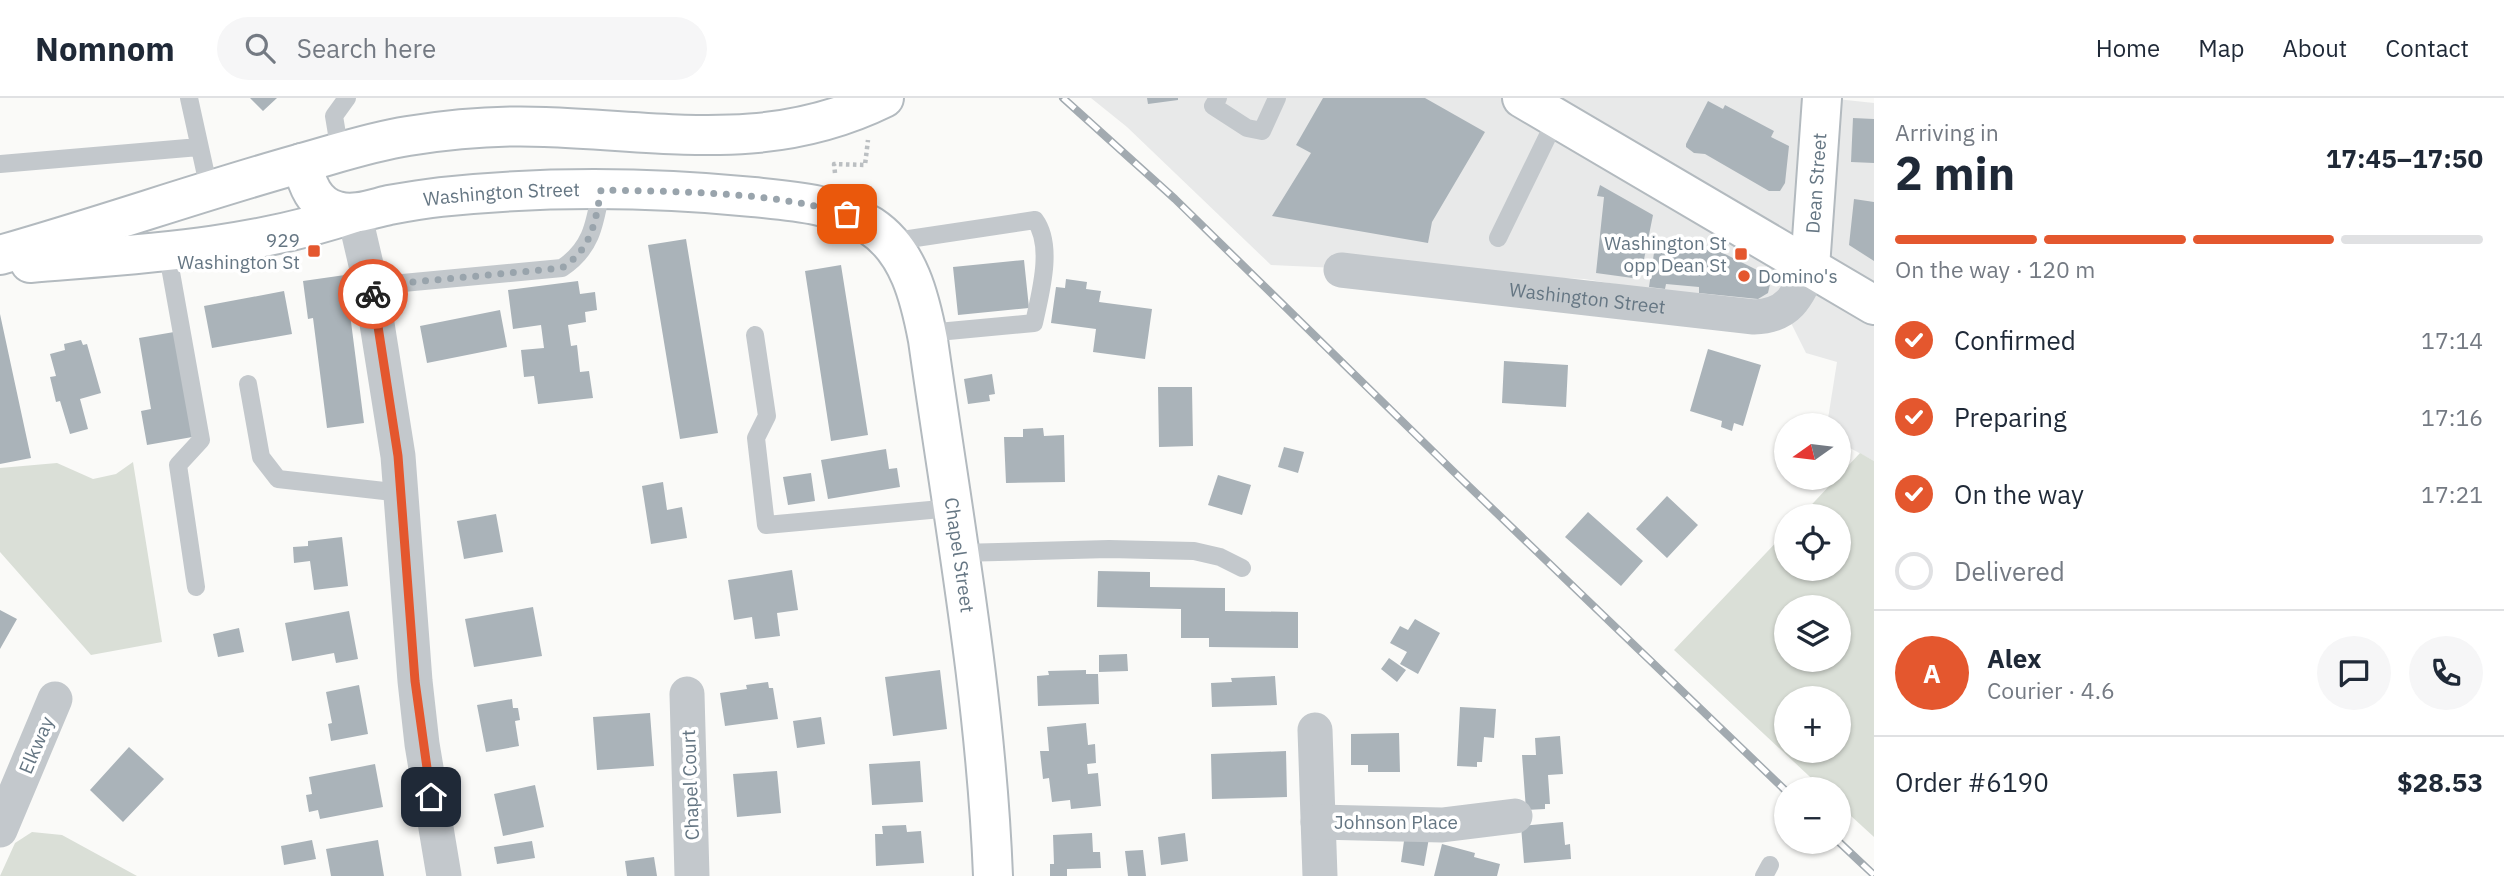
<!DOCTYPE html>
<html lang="en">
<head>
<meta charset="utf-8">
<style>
	:root { --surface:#fff; --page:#f6f6f7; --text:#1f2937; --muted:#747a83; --line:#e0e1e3; --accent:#e4572e }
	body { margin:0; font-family:"IBM Plex Sans",sans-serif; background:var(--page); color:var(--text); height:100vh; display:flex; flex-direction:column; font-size:26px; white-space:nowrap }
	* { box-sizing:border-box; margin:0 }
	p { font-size:23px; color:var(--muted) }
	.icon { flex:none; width:38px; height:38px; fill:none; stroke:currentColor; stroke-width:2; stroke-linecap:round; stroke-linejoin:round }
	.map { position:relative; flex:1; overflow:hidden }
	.sheet { display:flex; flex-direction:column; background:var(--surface); width:630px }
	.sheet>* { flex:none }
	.needle { width:46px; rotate:256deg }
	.tools { position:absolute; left:1774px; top:315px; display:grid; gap:14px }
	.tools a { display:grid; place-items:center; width:77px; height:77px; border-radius:50%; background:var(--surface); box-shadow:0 2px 5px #0004; font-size:35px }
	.pin { position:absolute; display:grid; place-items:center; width:60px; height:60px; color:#fff; margin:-30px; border-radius:14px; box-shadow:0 4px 10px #0006 }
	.courier { position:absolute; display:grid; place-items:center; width:70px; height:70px; margin:-35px; border:5px solid #e4572e; border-radius:50%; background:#fff; color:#222; box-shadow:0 2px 9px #0007 }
	.overview em { font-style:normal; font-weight:700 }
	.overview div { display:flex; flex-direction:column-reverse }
	.overview { display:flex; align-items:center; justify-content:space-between; height:119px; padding:0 21px }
	h1 { font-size:46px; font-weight:700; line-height:52px }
	.bar { display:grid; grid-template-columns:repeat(4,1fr); gap:10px 7px; align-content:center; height:84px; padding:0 21px }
	.bar i { height:9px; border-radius:5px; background:var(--line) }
	.bar .selected { background:var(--accent) }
	.bar p { grid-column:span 4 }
	.line { display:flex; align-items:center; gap:18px; padding:0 21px; border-top:2px solid var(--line) }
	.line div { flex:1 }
	.round { display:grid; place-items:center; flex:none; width:74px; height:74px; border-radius:37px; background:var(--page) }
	ol { padding:0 21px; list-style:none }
	li { display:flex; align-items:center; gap:21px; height:77px }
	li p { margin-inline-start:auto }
	li .icon { padding:7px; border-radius:50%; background:var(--accent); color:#fff; stroke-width:4 }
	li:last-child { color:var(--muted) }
	li i { width:38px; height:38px; border:4px solid var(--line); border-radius:50% }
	header { display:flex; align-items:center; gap:42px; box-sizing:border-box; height:98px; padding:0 35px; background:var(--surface); border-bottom:2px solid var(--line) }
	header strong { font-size:33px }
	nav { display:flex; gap:38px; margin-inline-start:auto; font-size:24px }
	.search { width:490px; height:63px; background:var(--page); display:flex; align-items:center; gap:18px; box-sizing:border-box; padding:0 24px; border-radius:38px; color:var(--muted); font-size:26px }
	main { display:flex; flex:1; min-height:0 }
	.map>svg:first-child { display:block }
	.built { fill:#e8e9e9 }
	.green { fill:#dadfd7; fill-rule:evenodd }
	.building { fill:#aab3b9 }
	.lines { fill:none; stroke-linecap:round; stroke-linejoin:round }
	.secondary-casing { stroke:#b3babf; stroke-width:42 }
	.path { stroke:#bbbfc2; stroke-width:4.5; stroke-dasharray:3.5 3.5; stroke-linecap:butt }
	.lane { stroke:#c3c8cc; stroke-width:18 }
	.street { stroke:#c3c8cc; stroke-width:35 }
	.secondary { stroke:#fff; stroke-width:38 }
	.rail-casing { stroke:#a2aab0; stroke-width:8 }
	.rail { stroke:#fff; stroke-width:5; stroke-dasharray:16; stroke-linecap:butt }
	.done { stroke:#99a4ac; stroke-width:7; stroke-dasharray:0 12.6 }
	.route { stroke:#e4572e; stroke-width:9 }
	.poi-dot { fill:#e4572e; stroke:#fff; stroke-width:2.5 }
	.labels { text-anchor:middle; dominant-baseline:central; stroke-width:7; stroke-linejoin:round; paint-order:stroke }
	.street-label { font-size:19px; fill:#657683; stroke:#fff }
	.poi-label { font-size:19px; fill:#657683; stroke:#fff; text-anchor:end }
</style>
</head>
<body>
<header>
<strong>Nomnom</strong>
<div class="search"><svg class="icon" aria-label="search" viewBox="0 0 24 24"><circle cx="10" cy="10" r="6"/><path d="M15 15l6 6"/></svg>Search here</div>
<nav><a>Home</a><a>Map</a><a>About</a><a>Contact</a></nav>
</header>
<main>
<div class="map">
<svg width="1874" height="778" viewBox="0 0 1874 778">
	<rect width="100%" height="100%" fill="#fafaf8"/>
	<path class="built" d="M1091,0H1827L1874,5V363L1839,344V327H1827L1837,264L1806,255L1780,203L1747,207L1584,181L1271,167L1127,29Z"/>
	<path class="green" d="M1860,355L1874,363V739L1839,707V691H1823L1674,552L1787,433V471H1839V418H1801ZM1839,509V562H1787V509ZM1787,600H1839V653H1787Z
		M133,364L162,544L91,557L0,454V370L57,365L93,381L116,376Z
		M32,734L62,737L137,778H0L15,745Z"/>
	<path class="building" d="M250,0H277L263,13Z
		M1147,0H1178V2L1148,6Z
		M1323,0H1425L1485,34L1432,124L1428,145L1272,118L1311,55L1296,47Z
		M1708,3L1723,11L1725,7L1774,33L1771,39L1789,48L1785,85L1780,93H1769L1705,56L1694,55L1686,49V46Z
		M1853,20L1874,21V65L1851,64Z
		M1600,87L1653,117L1640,181L1596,175L1604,99L1597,98Z
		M1854,101L1874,104V163L1849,147Z
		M686,141L718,335L680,341L648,147Z
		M1695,141L1761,174L1770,186L1768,195L1758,201L1699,195V189L1666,186L1665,191L1649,189L1655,148L1694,153Z
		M1024,162L1029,210L958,217L953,169Z
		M841,167L868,337L831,343L805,173Z
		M345,177L364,325L327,330L313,220L308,221L303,183Z
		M1066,181L1087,184L1086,191L1101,193L1099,204L1152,211L1145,261L1093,254L1096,231L1051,225L1056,189L1065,190Z
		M578,183L580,196L595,194L597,212L585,214L586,224L568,227L571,248L577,247L580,274L589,273L593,300L538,306L534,278L524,279L521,252L544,250L541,227L513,231L508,192Z
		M284,193L292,236L212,250L204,208Z
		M500,212L507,249L427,265L420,228Z
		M0,216L31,360L0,366Z
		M180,233L198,338L147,347L141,313L151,311L139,240Z
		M81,242L83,247L87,246L101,295L80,301L88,331L70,336L60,303L56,304L50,279L56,278L50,256L65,252L64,246Z
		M1708,251L1761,267L1743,328L1734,325L1732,333L1721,329L1722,323L1690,313Z
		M1504,263L1568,267L1566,309L1502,305Z
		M992,276L995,296L989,297L990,303L968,306L964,281Z
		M1158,289H1192L1193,348L1159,349Z
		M1043,330L1044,338L1064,337L1065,384L1006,385L1004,339H1023V331Z
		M1284,349L1304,354L1298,375L1278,369Z
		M886,351L889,371L897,370L900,389L828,401L821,362Z
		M811,375L815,403L788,407L783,379Z
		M1218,377L1251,387L1242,417L1208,407Z
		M663,384L667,412L682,409L687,440L651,446L642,388Z
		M1667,398L1698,427L1667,460L1636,431Z
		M1588,414L1643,463L1621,488L1565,439Z
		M496,416L503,454L464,461L457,423Z
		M342,439L348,488L314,492L310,463L294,465L293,449L308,448V443Z
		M792,472L798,512L777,515L780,538L755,541L752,519L734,522L728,482Z
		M1098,473L1150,474V489L1225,490V513L1298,514V550L1209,549V540H1181V511L1097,509Z
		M533,509L542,558L474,569L465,521Z
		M0,512L17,521L0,551Z
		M349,513L358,561L336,565L334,555L292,563L285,525Z
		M1415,521L1440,535L1418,576L1400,566L1407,554L1390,545L1400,528L1408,532Z
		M239,530L244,554L218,559L213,536Z
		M1127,556L1128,573L1099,574V557Z
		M1389,560L1406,572L1397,584L1381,571Z
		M940,572L947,631L893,638L885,579Z
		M1086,572V576H1098L1099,606L1038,608L1037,578L1049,577L1048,573Z
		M1275,578L1277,607L1212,609L1211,585L1232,584L1231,580Z
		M768,584L769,590H773L778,621L725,628L720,595L747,591L746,587Z
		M359,587L368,636L331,643L328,626L332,625L326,594Z
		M512,601L513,610H518L520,622L515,623L519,648L486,654L477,607Z
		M1460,609L1496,611L1494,640L1484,639L1482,664H1477V669L1457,668Z
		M650,615L654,668L597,672L593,619Z
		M821,619L825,646L797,650L793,623Z
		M1086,625L1088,647L1095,646L1096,665L1087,666L1088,676L1098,675L1101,708L1071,711L1070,702L1052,704L1049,680L1043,681L1040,653H1049L1047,629Z
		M1399,635L1400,674H1368V667H1351V636Z
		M1560,638L1563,676L1548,677L1550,706H1545V711L1526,712L1522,657H1536L1535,640Z
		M129,649L164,681L123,724L90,692Z
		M1286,653L1287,699L1212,701L1211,656Z
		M920,663L923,704L872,707L869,666Z
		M375,666L383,709L320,721L318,712L309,714L306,697L312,696L309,679Z
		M777,673L781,715L737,719L733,676Z
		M535,687L544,729L503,738L494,696Z
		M1563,724L1565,747L1570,746L1571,761L1524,765L1521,728Z
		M906,727L907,734L921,733L924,765L876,768L875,736H883L882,728Z
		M1092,735L1093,754H1100L1101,770L1067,771V778H1050V766H1054L1053,737Z
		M1185,735L1188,763L1161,767L1158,739Z
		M1405,736L1429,740L1424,768L1401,764Z
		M312,742L316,761L284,767L281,748Z
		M378,742L384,778H331L326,751Z
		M532,743L535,760L497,766L494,749Z
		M1442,746L1475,755L1474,759L1500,766L1497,778H1434Z
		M1143,752L1146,778H1128L1125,753Z
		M654,759L657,778H627L625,763Z"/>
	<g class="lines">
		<defs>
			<g id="secondary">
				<path d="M1522,0L1874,207"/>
				<path id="s2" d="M302,65C307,86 314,107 337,113C354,118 372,111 389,107C406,104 424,101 441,99C545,88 650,89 753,99C792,103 837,106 871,128C909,153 920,200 928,242C953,420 986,598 993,778"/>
				<path d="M0,157C99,129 196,95 295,67C332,57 369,44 408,38C452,31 500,27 545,29C666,33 770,56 884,0"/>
				<path d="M30,165C138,156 250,151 354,115"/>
				<path id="s3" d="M1810,169L1822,0"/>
			</g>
		</defs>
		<use href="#secondary" class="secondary-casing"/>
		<path class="path" d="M835,75L834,66L865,67L868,42"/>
		<path class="lane" d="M189,0L209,91
			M1218,0L1213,8L1247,30L1262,33L1277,0
			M340,54L334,18L347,0
			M0,66L199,49
			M1498,140L1557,19
			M889,144L1035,122C1054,148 1040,196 1034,225L927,235
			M167,152L201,342L178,367L196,489
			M371,188L562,170C592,150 595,125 601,92
			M755,237L767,318L756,340L766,427L952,410
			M248,286L261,359L278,381L402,395
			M959,455L1109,451L1194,453L1220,459L1242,470
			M1764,778L1770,767"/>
		<g class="street">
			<path d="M354,115L371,188L398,358L415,583L422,646L444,778"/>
			<path id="s1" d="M1341,172L1754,219C1789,218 1797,199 1810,169"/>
			<path d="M687,596L692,778"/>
			<path d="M1315,632L1320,778"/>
			<path d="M1318,724L1442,727L1515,718"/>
			<path d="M0,732L55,601"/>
		</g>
		<use href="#secondary" class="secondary"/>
		<defs>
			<path id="rail" d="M1063,0L1175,101L1453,373L1787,694
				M1839,744L1874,777"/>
		</defs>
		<use href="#rail" class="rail-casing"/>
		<use href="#rail" class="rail"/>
	</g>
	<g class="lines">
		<path class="done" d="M373,196L371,188L562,170C592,150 595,125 601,92C683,94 768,93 847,116"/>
		<path class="route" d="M373,196L398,358L415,583L431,699"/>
	</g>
	<g class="poi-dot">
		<rect x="307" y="146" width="14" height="14" rx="3.5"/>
		<rect x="1734" y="149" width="14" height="14" rx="3.5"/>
		<circle cx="1744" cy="178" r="7"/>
	</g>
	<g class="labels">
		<g class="street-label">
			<text stroke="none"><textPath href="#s3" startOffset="84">Dean Street</textPath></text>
			<text stroke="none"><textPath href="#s2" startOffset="229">Washington Street</textPath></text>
			<text stroke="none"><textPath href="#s1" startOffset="248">Washington Street</textPath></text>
			<text stroke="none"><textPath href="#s2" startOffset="952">Chapel Street</textPath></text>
			<text transform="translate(36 647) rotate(-67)">Elkway</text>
			<text transform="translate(690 687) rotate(-92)">Chapel Court</text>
			<text x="1396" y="724">Johnson Place</text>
		</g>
		<g class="poi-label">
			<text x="300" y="142">929<tspan x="300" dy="22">Washington St</tspan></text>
			<text x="1727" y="145">Washington St<tspan x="1727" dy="22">opp Dean St</tspan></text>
			<text x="1758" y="178" text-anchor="start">Domino's</text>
		</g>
	</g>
</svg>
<div class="tools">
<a><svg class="needle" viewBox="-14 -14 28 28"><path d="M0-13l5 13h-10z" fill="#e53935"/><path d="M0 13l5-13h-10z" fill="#747a83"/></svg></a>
<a><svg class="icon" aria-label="locate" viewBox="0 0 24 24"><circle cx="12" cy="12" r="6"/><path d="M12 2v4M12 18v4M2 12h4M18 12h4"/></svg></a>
<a><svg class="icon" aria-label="layers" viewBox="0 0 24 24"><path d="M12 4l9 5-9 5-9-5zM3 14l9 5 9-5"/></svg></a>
<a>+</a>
<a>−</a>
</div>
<div class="pin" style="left:847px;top:116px;background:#ea580c"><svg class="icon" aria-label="bag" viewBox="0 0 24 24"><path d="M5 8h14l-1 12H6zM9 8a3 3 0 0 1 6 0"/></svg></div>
<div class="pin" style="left:431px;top:699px;background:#1f2937"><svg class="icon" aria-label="home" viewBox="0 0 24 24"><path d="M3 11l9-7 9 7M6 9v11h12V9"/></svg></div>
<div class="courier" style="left:373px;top:196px"><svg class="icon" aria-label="bike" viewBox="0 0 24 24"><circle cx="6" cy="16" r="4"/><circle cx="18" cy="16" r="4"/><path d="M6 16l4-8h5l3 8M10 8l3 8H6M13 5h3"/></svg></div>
</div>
<section class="sheet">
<div class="overview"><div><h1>2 min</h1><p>Arriving in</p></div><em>17:45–17:50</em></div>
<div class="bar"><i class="selected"></i><i class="selected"></i><i class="selected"></i><i></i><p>On the way · 120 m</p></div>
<ol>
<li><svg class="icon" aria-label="check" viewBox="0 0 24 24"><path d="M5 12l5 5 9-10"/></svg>Confirmed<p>17:14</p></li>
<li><svg class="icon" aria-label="check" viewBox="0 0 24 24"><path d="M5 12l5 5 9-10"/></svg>Preparing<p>17:16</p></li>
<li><svg class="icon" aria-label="check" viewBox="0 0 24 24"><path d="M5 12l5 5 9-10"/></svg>On the way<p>17:21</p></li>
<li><i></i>Delivered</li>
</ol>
<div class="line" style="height:126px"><b class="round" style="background:var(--accent);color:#fff">A</b><div><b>Alex</b><p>Courier · 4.6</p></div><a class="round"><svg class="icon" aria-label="chat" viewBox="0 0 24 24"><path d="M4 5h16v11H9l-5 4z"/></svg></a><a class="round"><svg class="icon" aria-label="phone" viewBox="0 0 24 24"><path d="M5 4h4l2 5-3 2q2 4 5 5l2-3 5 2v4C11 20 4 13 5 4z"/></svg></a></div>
<div class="line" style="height:91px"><div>Order #6190</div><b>$28.53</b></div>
</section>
</main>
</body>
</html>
